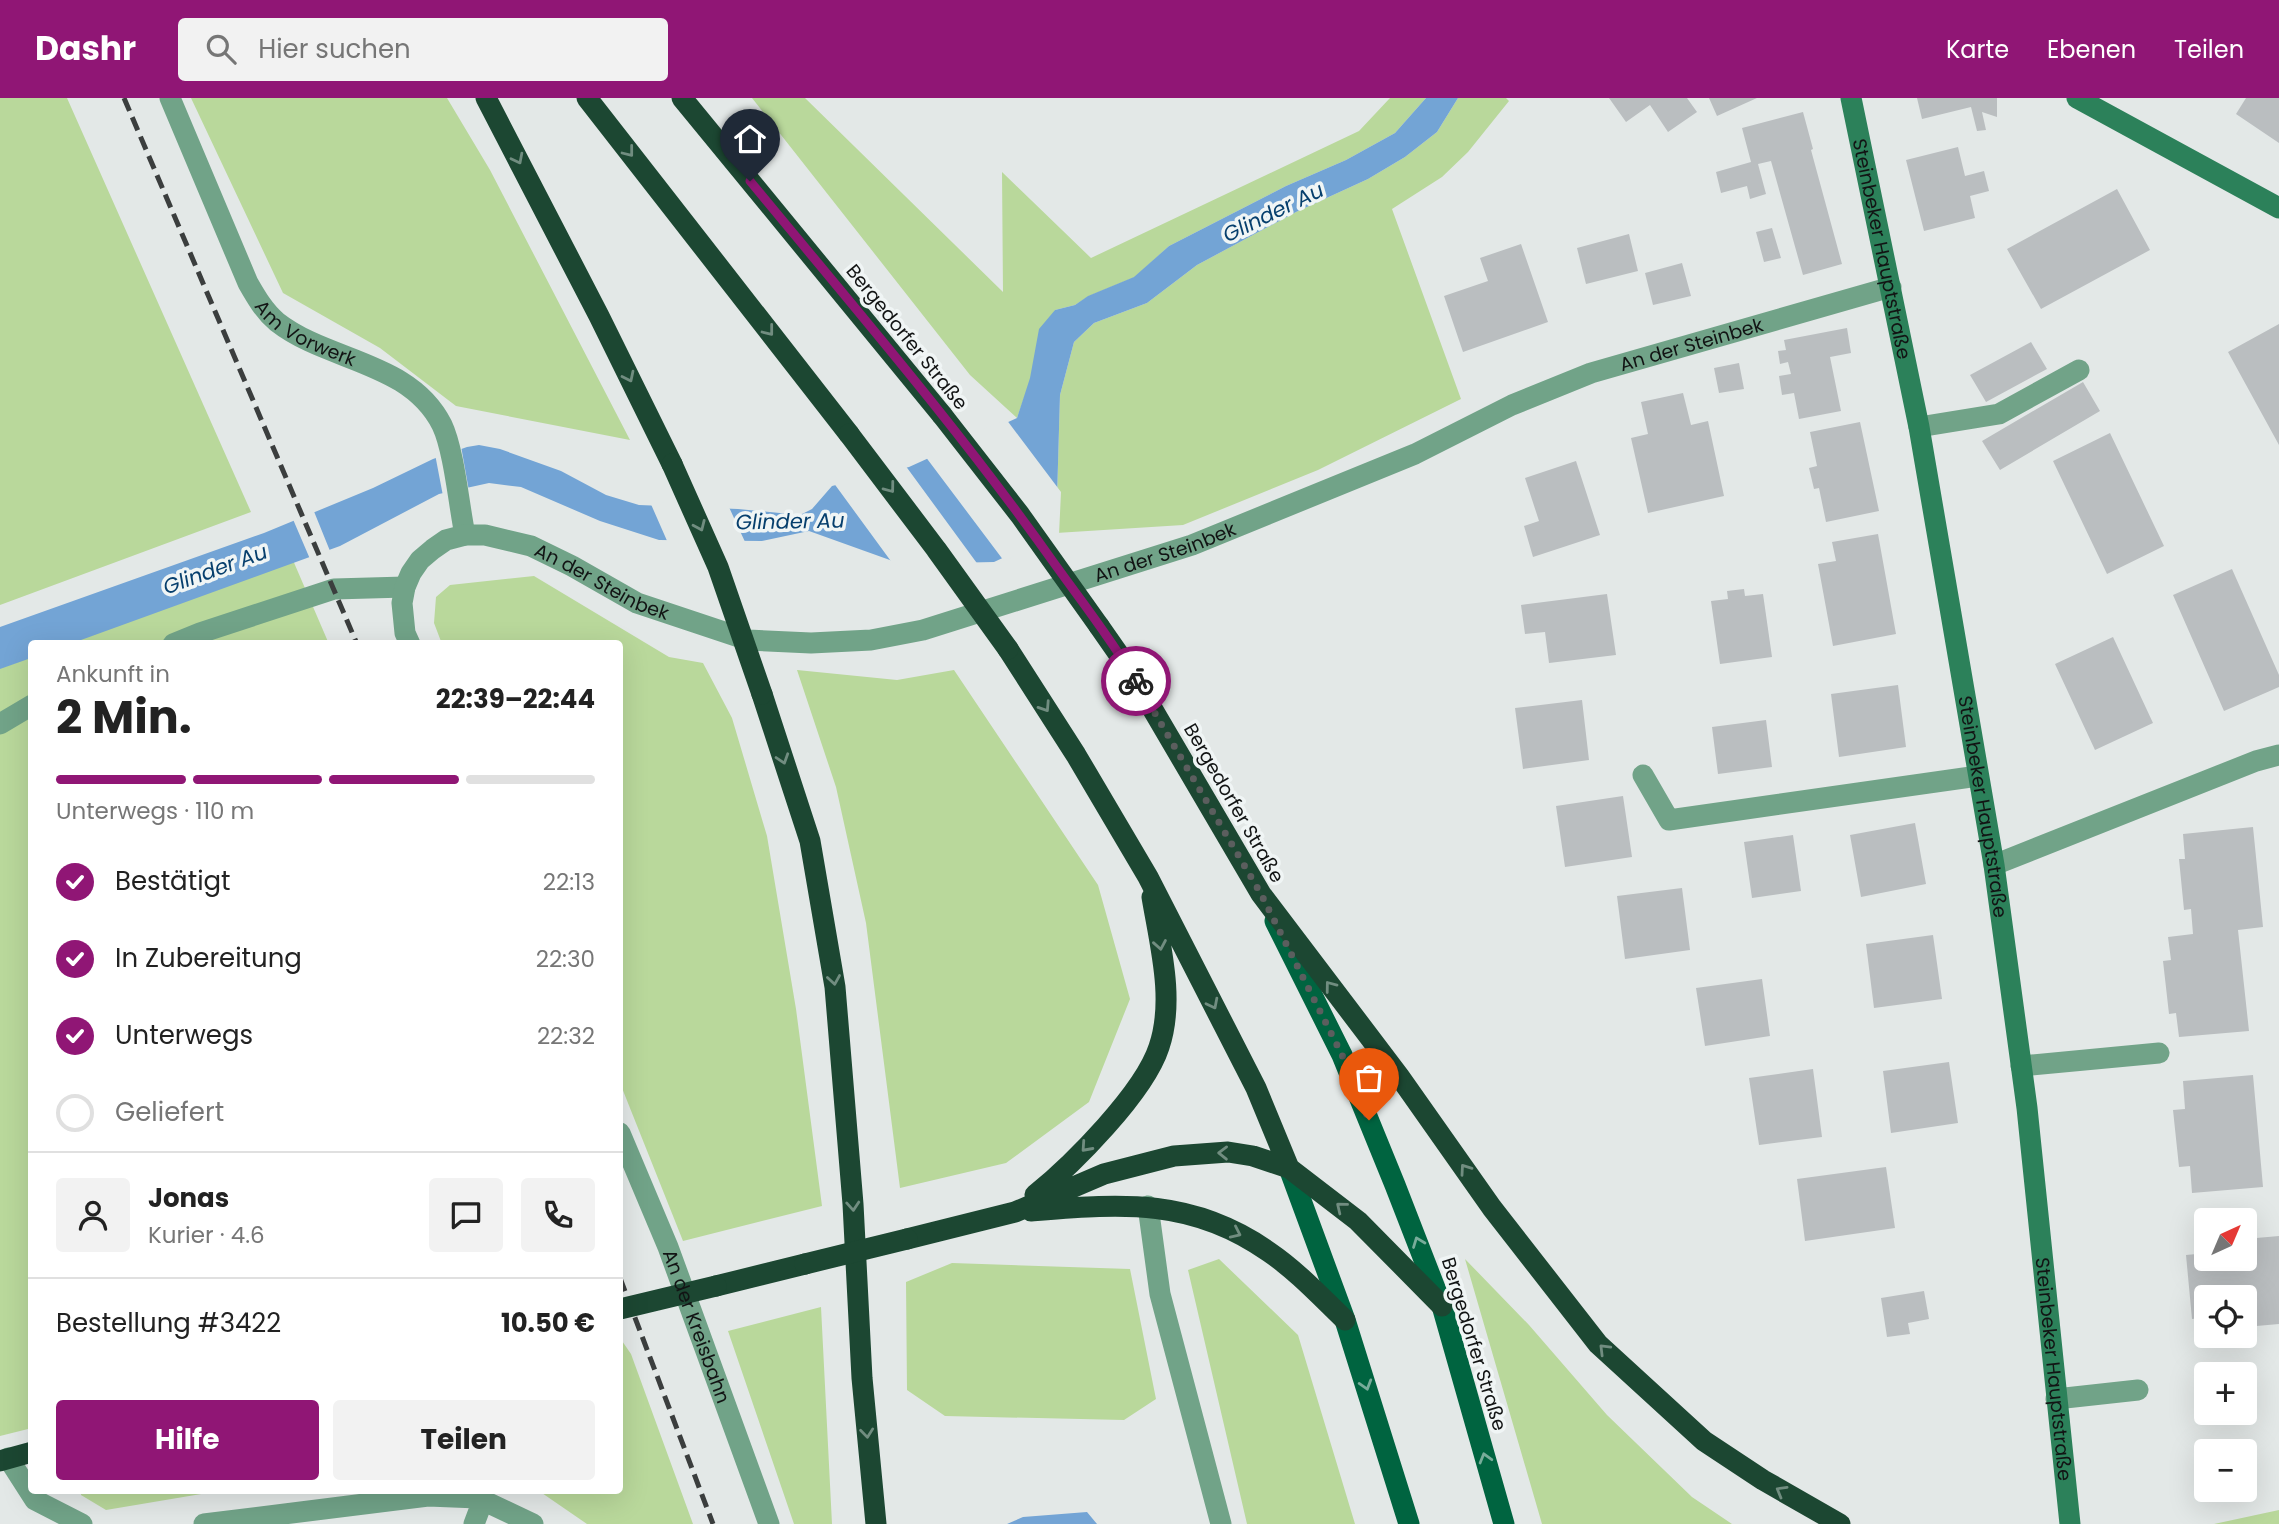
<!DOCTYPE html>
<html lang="de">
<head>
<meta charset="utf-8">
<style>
	:root { --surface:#fff; --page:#f2f2f2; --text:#222; --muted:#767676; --line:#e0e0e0; --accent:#901675 }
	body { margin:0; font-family:Poppins,sans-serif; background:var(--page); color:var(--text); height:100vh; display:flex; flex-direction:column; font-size:26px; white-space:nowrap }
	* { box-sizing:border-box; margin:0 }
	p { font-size:23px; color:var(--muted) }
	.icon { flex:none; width:38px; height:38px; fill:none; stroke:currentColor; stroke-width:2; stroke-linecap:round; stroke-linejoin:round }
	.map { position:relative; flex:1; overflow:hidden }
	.side { position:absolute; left:28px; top:542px; width:595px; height:854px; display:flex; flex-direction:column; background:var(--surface); border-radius:7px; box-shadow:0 7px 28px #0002 }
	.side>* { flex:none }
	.needle { width:46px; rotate:44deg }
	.fabs { position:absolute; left:2194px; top:1110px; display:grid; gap:14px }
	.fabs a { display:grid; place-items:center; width:63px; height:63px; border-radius:7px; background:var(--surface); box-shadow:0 7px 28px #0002; font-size:35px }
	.pin { position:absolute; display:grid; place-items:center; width:60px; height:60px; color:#fff; margin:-72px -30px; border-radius:50% 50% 50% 0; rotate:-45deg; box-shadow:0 0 7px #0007 }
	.pin .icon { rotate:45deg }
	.courier { position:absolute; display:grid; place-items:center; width:70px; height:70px; margin:-35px; border:5px solid #901675; border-radius:50%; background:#fff; color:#222; box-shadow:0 2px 9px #0007 }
	.headline em { font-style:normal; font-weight:700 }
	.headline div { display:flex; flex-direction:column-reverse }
	.headline { display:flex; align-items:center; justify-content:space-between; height:119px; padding:0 28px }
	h1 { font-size:46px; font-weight:700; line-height:52px }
	.bar { display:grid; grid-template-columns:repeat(4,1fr); gap:10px 7px; align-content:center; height:84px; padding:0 28px }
	.bar i { height:9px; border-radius:5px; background:var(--line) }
	.bar .current { background:var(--accent) }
	.bar p { grid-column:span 4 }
	.line { display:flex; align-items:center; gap:18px; padding:0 28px; border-top:2px solid var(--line) }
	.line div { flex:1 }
	.round { display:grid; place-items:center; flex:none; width:74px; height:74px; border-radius:7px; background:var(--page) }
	ol { padding:0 28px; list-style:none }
	li { display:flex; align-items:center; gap:21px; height:77px }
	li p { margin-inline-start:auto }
	li .icon { padding:7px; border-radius:50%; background:var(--accent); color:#fff; stroke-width:4 }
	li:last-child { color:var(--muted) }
	li i { width:38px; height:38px; border:4px solid var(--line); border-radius:50% }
	.button { display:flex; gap:14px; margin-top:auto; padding:14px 28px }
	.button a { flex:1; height:80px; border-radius:7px; background:var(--accent); color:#fff; font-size:28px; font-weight:700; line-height:80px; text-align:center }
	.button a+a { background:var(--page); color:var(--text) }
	header { display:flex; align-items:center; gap:42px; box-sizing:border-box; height:98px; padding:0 35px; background:var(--accent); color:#fff }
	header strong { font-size:33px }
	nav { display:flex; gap:38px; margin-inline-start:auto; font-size:24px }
	.search { width:490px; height:63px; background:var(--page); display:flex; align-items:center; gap:18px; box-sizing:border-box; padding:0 24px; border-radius:7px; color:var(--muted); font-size:26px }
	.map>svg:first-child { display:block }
	.green { fill:#b9d89b }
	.water { fill:#73a4d5 }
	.pier { fill:#e3e8e7 }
	.building { fill:#babec0 }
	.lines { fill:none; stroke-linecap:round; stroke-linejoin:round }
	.lane { stroke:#71a388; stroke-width:21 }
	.street { stroke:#71a388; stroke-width:21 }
	.secondary { stroke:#2c815a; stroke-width:21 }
	.primary { stroke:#006440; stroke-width:21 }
	.highway { stroke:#1c4732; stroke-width:21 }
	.rail { stroke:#3b3e3e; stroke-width:5; stroke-dasharray:14 7; stroke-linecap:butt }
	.highway-bridge { stroke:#1c4732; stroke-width:21 }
	.oneway { stroke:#718d80 }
	.oneway2 { stroke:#78ac9a }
	.done { stroke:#5b5e5e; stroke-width:7; stroke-dasharray:0 12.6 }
	.route { stroke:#901675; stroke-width:9 }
	.labels { text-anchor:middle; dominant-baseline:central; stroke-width:7; stroke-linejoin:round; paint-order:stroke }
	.street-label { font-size:19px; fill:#121414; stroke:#f0f5f5 }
	.water-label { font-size:21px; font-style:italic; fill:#063f6d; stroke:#f0f5f5 }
</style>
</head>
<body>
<header>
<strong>Dashr</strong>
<div class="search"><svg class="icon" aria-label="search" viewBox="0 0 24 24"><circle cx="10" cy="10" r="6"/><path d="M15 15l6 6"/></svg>Hier suchen</div>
<nav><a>Karte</a><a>Ebenen</a><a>Teilen</a></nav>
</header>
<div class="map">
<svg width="2279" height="1426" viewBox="0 0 2279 1426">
	<rect width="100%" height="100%" fill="#e3e8e7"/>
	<path class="green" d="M0,0H67L251,414L0,507Z
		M191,0H447L490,72L630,342L456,308L380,250L283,195Z
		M752,0H805L1003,194L1002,74L1091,160L1359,33L1390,0H1426L1395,35L1346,62L1286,88L1169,148L1135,179L1089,198L1075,207L1055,212L1017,320L970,277Z
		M1458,0H1506L1509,3L1468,54L1442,79L1392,111L1461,301L1318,372L1183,427L1056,435L1060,297L1074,244L1094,225L1147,205L1197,167L1296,114L1368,81L1405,59L1437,34Z
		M292,460L329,546H55Z
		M534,478L669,559L703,565L732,620L767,738L796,911L822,1108L683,1143L620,985V546H442L434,525L436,499L450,487Z
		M31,554L32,1330L0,1338V566Z
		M797,572L897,582L954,572L1098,787L1130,901L1089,1004L1006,1065L900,1090L866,825L836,689Z
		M1219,1161L1298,1237L1355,1426H1247L1188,1172Z
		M1465,1161L1529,1227L1607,1317L1692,1399L1732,1426H1542Z
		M952,1165L1130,1171L1156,1301L1124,1322L945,1318L907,1292L906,1184Z
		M821,1209L832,1426H794L728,1233Z
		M620,1240L631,1256L693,1426H587L539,1393H620Z
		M81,1393H219L106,1412L81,1397Z
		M2279,1412V1426H2213H2214Z"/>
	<path class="water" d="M1426,0H1458L1437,34L1405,59L1368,81L1296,114L1197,167L1147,205L1094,225L1074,244L1060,297L1056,435L994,464L901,466L809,433L762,443L659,442L600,423L521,389L489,385L439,396L340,448L70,546H32L31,560L0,571V529L264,435L373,390L433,361L467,349L479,347L500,351L561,373L606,397L639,407L738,411L800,417L812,411L832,388L909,369L1017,320L1030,280L1039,231L1055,212L1075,207L1088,198L1134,179L1169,148L1286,88L1346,62L1395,35Z
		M1087,1414L1097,1426H1007L1023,1419Z"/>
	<path class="pier" d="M1006,321L1061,394L1059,437L1004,463L925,358Z
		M461,348L469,393L443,398L435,356Z
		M905,367L979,468L901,469L893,466L833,384Z
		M650,404L728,407L746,446L668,445Z
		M313,411L330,453L310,461L292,419Z"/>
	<path class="building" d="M1609,0H1687L1697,14L1668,34L1650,7L1626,24Z
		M1709,0H1757L1717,18Z
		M1917,0H1997V19L1982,14L1986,32L1977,33L1971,9L1922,21Z
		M2246,0H2279V45L2236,16Z
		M1803,14L1813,51L1811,52L1842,166L1803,177L1771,63L1758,66L1766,96L1750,101L1747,88L1721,95L1716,74L1751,64L1742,30Z
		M1958,49L1965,78L1984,73L1989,93L1970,98L1975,120L1924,133L1906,62Z
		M2117,91L2150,152L2041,211L2007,151Z
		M1772,130L1781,160L1764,164L1756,134Z
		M1629,136L1638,173L1586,186L1577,150Z
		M1521,146L1548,224L1463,254L1444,198L1488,183L1480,160Z
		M1682,165L1691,198L1653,207L1645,175Z
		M2279,226V347L2228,254Z
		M1847,230L1851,255L1830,259L1841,313L1799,321L1794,295L1782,297L1779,278L1791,276L1788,264L1780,266L1778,253L1786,252L1784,242Z
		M2031,244L2047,271L1986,304L1970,277Z
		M1739,265L1744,291L1719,295L1714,270Z
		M2083,284L2100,313L2000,372L1982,343Z
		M1683,295L1691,327L1708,323L1724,398L1648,415L1631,340L1648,336L1641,304Z
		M1860,324L1879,413L1826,424L1819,390L1814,391L1809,370L1817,368L1810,334Z
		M2110,335L2164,448L2107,476L2053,363Z
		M1576,363L1600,437L1533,459L1524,428L1539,423L1525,380Z
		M1878,436L1896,536L1833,548L1818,466L1836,463L1832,444Z
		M2232,471L2279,577V589L2224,613L2173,497Z
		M1744,491L1745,498L1763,496L1772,559L1720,566L1711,503L1728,501L1727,493Z
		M1607,496L1616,557L1549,565L1545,534L1525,536L1521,507Z
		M2113,539L2153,625L2095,652L2055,566Z
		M1898,587L1906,649L1839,659L1831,596Z
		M1582,602L1589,662L1523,671L1515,610Z
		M1766,622L1772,669L1718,676L1712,629Z
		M1623,698L1632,759L1565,769L1556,708Z
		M1915,725L1926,786L1861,799L1850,737Z
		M2253,729L2263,829L2238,832L2249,933L2179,939L2176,915L2169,916L2163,863L2171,862L2168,839L2193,836L2191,811L2184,812L2179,761H2185L2183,736Z
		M1793,737L1801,793L1752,800L1744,744Z
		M1682,790L1690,852L1625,861L1617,798Z
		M1933,837L1942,901L1874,910L1866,846Z
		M1762,881L1770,938L1705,948L1696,890Z
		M1949,964L1958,1025L1891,1035L1883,973Z
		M1813,971L1822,1039L1759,1047L1749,980Z
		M2253,977L2263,1089L2192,1095L2190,1068L2179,1069L2173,1012L2185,1011L2183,983Z
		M1886,1069L1895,1130L1805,1143L1797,1081Z
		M2279,1138V1226L2245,1229V1199H2207V1219L2192,1221L2186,1157L2207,1155V1160H2245V1141Z
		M1924,1193L1929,1221L1908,1225L1910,1236L1887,1239L1881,1200Z"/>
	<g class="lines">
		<path class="lane" d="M1919,329L1999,316L2079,272
			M173,546L200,535L334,491L405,489
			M0,626L32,607
			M1643,677L1669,722L1978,678
			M1994,767L2256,663L2279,657
			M2021,968L2159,955
			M1148,1108L1160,1196L1221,1426
			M2056,1301L2138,1292
			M8,1360L35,1402L82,1426
			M204,1426L428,1398L478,1400L533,1426
			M474,1426L483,1402"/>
		<g class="street">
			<path id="s1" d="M170,0L248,185C256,199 264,213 277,224C328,264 410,263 442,327C454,352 459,408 465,437"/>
			<path id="s2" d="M410,546L405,535L402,505L405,489L411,475L420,462L433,451L446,442L465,437H485L531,448L572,468L637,505L748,542L811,545L871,542L923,532L1192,447L1415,356L1512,307L1591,275L1891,189"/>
			<path id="s3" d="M620,1035L668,1149L769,1426"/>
		</g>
		<g class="secondary">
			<path id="s4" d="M1851,0L1919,329L1994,767L2027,1010L2070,1426"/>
			<path d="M2077,0L2279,110"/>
		</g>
		<path class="primary" d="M1275,823L1342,957L1395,1087L1442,1208L1504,1426
			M1289,1070L1345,1222L1409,1426"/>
		<path class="highway" d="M486,0L599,218L672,366
			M587,0L849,336
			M682,0L942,317
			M1099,528L1129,571L1261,796L1399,978L1492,1110L1598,1246L1704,1343L1763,1382L1840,1426
			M1008,551L1076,657L1148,779L1256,990L1289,1070
			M762,596L810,743L835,889L853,1106L862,1280L876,1426
			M1035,1097C1073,1066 1144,995 1159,949C1175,902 1160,847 1152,799
			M1031,1113C1120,1106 1191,1099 1269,1154C1297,1173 1321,1199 1345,1222
			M907,1141L1015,1114L1104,1076L1174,1058L1228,1054L1253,1058L1289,1070L1358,1123L1442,1208
			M716,1188L805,1166
			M0,1363L32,1354"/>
		<path class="rail" d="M124,0L357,546
			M620,1180L713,1426"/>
		<path class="highway-bridge" d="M942,317L1020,417L1099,528
			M849,336L936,451L1008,551
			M672,366L718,469L762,596
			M805,1166L907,1141
			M620,1211L716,1188"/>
	</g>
	<defs><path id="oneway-chevron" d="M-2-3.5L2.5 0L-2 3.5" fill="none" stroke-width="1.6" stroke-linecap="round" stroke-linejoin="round" transform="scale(1.75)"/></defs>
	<g class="oneway">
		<use href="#oneway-chevron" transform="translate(629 54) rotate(52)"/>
		<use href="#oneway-chevron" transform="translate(518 61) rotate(63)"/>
		<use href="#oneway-chevron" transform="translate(769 233) rotate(52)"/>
		<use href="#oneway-chevron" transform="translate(629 279) rotate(64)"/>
		<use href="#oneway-chevron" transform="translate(890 390) rotate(53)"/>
		<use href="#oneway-chevron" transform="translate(700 428) rotate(66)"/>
		<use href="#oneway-chevron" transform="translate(1045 609) rotate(57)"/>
		<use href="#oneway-chevron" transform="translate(783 661) rotate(72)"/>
		<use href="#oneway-chevron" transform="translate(1160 847) rotate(80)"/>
		<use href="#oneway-chevron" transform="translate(834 882) rotate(81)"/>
		<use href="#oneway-chevron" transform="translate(1330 888) rotate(-127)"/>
		<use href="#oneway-chevron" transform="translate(1213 906) rotate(63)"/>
		<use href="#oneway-chevron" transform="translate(1086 1049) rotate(132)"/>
		<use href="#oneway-chevron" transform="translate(1223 1055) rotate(-179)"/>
		<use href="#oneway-chevron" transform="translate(1465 1071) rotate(-125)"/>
		<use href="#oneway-chevron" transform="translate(853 1108) rotate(86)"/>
		<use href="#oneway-chevron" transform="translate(1341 1109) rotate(-141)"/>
		<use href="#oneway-chevron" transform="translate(1236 1135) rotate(25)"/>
		<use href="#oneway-chevron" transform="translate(1604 1251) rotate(-135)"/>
		<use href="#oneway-chevron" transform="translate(867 1335) rotate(84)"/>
		<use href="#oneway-chevron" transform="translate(1781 1393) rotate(-150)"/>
	</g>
	<g class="oneway2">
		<use href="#oneway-chevron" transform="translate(1418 1144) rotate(-111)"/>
		<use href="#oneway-chevron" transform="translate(1366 1287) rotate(73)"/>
		<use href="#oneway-chevron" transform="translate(1485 1360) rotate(-106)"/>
	</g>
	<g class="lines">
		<path class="done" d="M1136,583L1261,796L1342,957L1369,1022"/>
		<path class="route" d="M750,83C853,208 960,332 1054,465C1082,504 1112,542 1136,583"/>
	</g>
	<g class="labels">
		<g class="street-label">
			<text stroke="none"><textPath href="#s4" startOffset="154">Steinbeker Hauptstraße</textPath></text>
			<text stroke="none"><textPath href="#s1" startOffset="280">Am Vorwerk</textPath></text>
			<text transform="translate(907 239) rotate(51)">Bergedorfer Straße</text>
			<text stroke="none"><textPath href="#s2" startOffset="1444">An der Steinbek</textPath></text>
			<text stroke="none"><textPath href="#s2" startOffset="877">An der Steinbek</textPath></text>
			<text stroke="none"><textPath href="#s2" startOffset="289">An der Steinbek</textPath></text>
			<text transform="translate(1234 705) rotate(60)">Bergedorfer Straße</text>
			<text stroke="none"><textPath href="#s4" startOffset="721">Steinbeker Hauptstraße</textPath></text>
			<text stroke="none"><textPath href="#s3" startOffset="208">An der Kreisbahn</textPath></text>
			<text transform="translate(1474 1246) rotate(73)">Bergedorfer Straße</text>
			<text stroke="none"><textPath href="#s4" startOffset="1288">Steinbeker Hauptstraße</textPath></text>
		</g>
		<g class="water-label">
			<text transform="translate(1273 114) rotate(-26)">Glinder Au</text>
			<text transform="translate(790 423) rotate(-1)">Glinder Au</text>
			<text transform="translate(215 471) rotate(-20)">Glinder Au</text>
		</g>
	</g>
</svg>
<div class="fabs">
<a><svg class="needle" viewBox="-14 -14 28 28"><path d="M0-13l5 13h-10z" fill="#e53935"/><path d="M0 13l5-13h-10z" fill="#767676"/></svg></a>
<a><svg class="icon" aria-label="locate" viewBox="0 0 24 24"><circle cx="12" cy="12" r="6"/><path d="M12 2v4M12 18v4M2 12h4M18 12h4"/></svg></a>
<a>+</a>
<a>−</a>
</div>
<div class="pin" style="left:1369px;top:1022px;background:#ea580c"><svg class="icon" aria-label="bag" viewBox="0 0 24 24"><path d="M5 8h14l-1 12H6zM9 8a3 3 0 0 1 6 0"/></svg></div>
<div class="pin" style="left:750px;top:83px;background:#1f2937"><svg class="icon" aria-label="home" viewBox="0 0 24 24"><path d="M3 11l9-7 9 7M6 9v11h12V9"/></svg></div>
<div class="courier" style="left:1136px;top:583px"><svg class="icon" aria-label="bike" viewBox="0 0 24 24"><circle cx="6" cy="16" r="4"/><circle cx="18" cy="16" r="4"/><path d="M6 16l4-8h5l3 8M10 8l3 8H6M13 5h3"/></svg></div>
<section class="side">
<div class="headline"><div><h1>2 Min.</h1><p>Ankunft in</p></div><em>22:39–22:44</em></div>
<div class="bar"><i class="current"></i><i class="current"></i><i class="current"></i><i></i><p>Unterwegs · 110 m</p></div>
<ol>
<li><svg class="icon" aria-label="check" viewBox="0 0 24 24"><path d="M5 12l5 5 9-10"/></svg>Bestätigt<p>22:13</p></li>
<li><svg class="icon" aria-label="check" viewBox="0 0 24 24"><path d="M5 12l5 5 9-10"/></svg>In Zubereitung<p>22:30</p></li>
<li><svg class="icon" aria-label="check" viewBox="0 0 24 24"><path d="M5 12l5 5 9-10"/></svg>Unterwegs<p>22:32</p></li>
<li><i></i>Geliefert</li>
</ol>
<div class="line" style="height:126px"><a class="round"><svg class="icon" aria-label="person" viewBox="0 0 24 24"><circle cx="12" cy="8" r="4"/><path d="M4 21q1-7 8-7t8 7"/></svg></a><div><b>Jonas</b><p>Kurier · 4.6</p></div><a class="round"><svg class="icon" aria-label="chat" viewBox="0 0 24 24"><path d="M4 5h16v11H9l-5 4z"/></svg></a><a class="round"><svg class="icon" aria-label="phone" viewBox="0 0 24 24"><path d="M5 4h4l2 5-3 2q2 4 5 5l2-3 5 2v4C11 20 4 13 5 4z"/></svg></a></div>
<div class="line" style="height:91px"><div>Bestellung #3422</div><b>10.50 €</b></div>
<div class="button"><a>Hilfe</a><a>Teilen</a></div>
</section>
</div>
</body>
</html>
